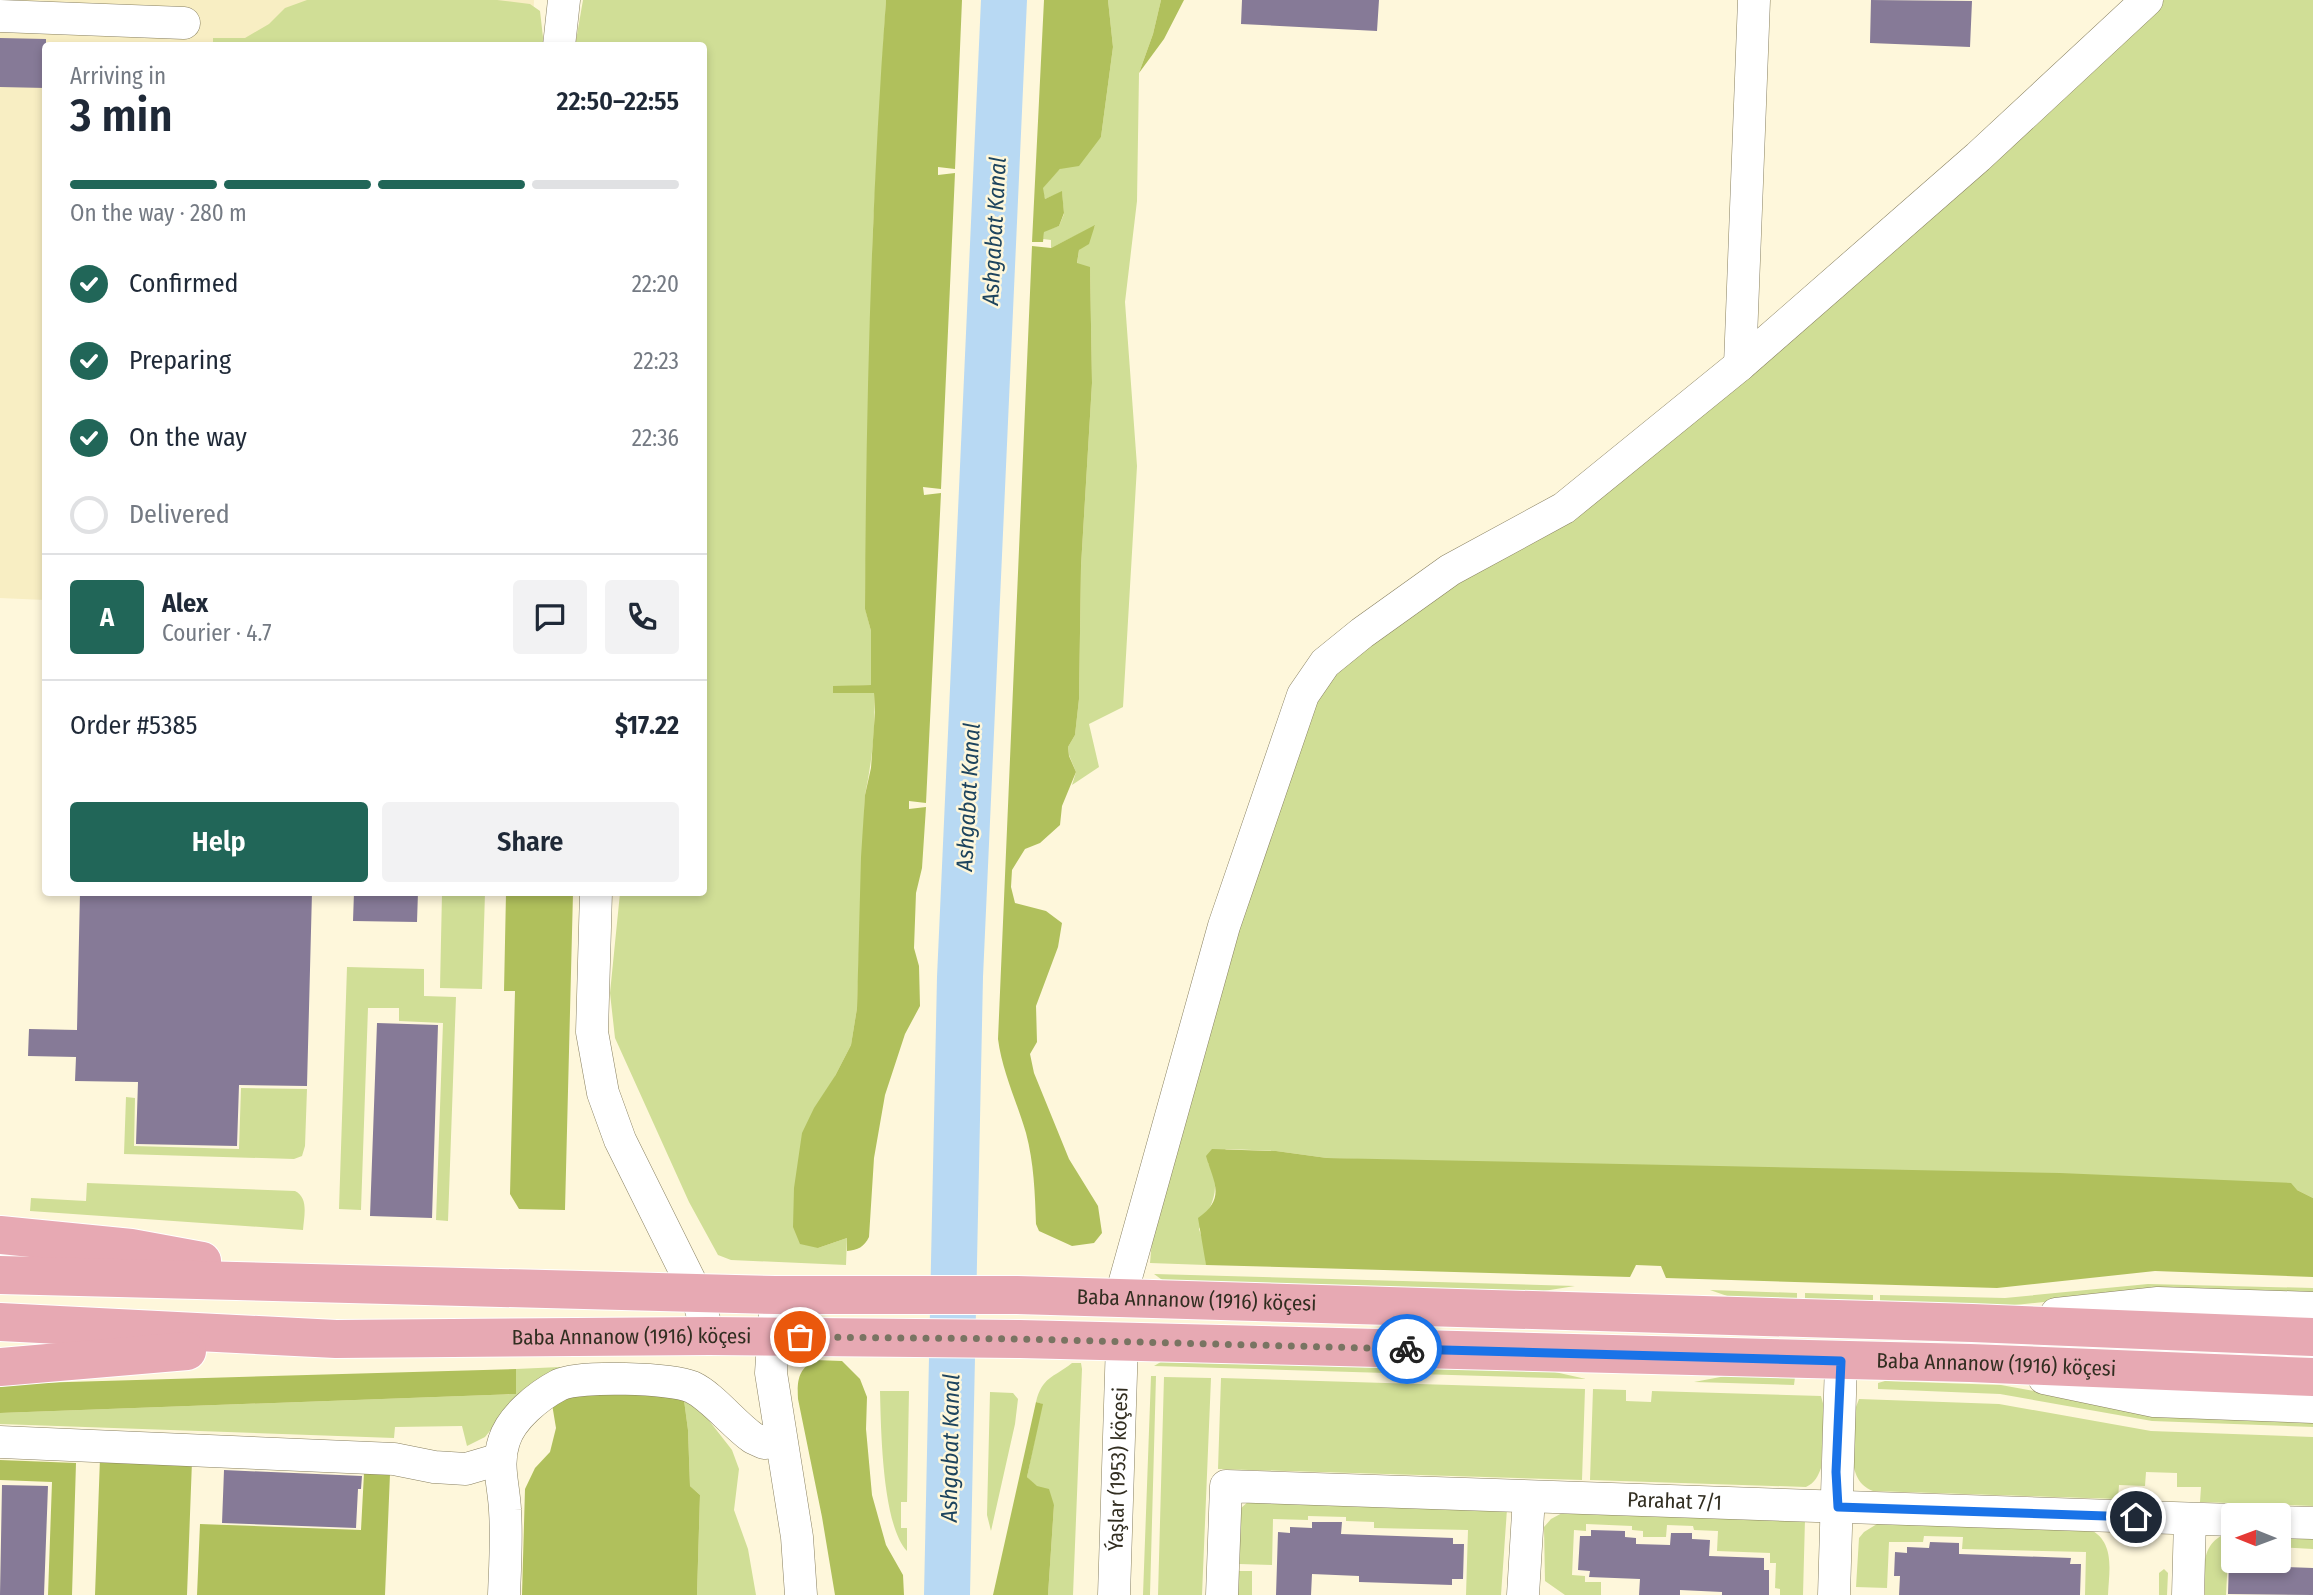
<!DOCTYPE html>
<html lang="en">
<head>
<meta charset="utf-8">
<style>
	:root { --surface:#fff; --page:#f2f2f3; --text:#1f2937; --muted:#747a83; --line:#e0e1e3; --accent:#216658 }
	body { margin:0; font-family:"Fira Sans Condensed",sans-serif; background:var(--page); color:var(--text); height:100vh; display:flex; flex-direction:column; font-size:26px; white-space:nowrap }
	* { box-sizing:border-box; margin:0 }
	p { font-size:23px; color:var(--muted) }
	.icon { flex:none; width:38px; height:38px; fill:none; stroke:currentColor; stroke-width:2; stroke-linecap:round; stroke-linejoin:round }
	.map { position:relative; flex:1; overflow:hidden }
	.drawer { position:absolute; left:42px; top:42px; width:665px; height:854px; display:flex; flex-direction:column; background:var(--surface); border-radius:7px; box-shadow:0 4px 10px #0003 }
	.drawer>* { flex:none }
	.needle { width:46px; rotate:271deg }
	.fabs { position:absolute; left:2221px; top:1503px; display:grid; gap:14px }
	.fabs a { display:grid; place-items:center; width:70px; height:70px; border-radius:7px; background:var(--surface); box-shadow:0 4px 10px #0003; font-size:35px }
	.pin { position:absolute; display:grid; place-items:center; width:60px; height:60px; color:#fff; margin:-30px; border:4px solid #fff; border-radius:50%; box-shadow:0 2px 7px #0007 }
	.courier { position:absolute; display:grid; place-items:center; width:70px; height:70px; margin:-35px; border:5px solid #1a73e8; border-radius:50%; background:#fff; color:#222; box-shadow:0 2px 9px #0007 }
	.head em { font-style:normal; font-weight:600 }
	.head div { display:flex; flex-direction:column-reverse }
	.head { display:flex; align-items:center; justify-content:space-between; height:119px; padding:0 28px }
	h1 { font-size:46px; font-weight:600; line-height:52px }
	.bar { display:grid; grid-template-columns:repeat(4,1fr); gap:10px 7px; align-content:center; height:84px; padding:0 28px }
	.bar i { height:9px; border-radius:5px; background:var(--line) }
	.bar .active { background:var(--accent) }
	.bar p { grid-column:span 4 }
	.line { display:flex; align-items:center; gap:18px; padding:0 28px; border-top:2px solid var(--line) }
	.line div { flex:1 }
	.round { display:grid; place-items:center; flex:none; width:74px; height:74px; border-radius:7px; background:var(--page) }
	ol { padding:0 28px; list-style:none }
	li { display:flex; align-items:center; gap:21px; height:77px }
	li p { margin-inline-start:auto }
	li .icon { padding:7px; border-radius:50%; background:var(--accent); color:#fff; stroke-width:4 }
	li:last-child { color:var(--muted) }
	li i { width:38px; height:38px; border:4px solid var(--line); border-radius:50% }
	.button { display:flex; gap:14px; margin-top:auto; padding:14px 28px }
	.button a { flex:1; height:80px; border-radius:7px; background:var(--accent); color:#fff; font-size:28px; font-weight:600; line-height:80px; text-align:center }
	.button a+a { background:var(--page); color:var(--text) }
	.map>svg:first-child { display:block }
	.built { fill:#f8eec3 }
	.green { fill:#d0de96 }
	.forest { fill:#b0c05c }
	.water { fill:#b8d9f3 }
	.building { fill:#867a97 }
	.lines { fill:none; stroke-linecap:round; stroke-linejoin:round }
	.minor-casing { stroke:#898161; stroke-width:33 }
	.major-casing { stroke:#fff; stroke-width:40 }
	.minor { stroke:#fff; stroke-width:32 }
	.major { stroke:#e7a9b3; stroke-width:38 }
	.done { stroke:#797462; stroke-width:7; stroke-dasharray:0 12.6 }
	.route { stroke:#1a73e8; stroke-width:9 }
	.labels { text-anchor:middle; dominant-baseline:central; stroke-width:5; stroke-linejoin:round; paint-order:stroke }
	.street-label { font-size:21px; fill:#322e21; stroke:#fef7db }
	.water-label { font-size:23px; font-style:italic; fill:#1d445e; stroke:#fef7db }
</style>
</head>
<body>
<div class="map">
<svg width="2313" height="1595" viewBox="0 0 2313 1595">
	<rect width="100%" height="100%" fill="#fef7db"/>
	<path class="built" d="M0,0H534L532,45L46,46L45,600L0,598Z"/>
	<path class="green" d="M307,0H497L530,4L540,11L544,46H213V38H245L269,24L285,8Z
		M583,0H886L873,228L865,608L871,631V685L833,687V693L874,692C876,727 872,761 865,795L857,1008L851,1045L835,1076L818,1248L847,1238L846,1265L731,1260L718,1255L689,1202L615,1038L610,993L620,893L704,892V46H575Z
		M1108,0H1161L1153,34L1139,73L1137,201L1125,302L1137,466L1123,707L1089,724L1099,767L1072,785L1076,772L1069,755L1068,747L1075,735L1079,699L1081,566L1092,383L1090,268L1077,264L1079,250L1095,226L1051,248V240L1043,239L1044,231L1059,226L1064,214L1062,192L1045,199L1042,188L1060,169L1101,137L1113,47Z
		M2164,0H2313V1198L2297,1190L1327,1158L1276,1151L1226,1149L1208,1163C1223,1190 1211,1205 1199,1229L1205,1247L1206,1265L1150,1263L1152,1240L1208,1020L1309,712L1334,671L1445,588Z
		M442,893H485L482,989L440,988Z
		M347,967L424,969V996L456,997L448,1221L436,1220L443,1023L399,1021V1008H368L361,1210L339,1209Z
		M241,1088L307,1089L305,1146L302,1156L294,1159L124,1154L126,1097L135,1098L134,1146L239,1149Z
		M87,1183L295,1191C309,1198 304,1216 303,1230L30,1211L31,1198L86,1201Z
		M1154,1274L1575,1286L1531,1293L1165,1282Z
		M2148,1284L2313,1288V1296L2141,1292L2005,1306L1880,1303V1295L2005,1298Z
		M1710,1290L1797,1293V1300L1733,1298Z
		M1805,1293L1873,1295V1303L1805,1301Z
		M1164,1360L1546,1370L1586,1379L1154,1366Z
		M1072,1363H1081L1082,1369L1073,1595H1048L1054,1505L1027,1477L1042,1404L1036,1402C1042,1377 1053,1378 1072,1363Z
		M560,1367L559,1374L521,1393L485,1437L467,1446L462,1426L395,1427L394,1438L0,1424V1413L516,1394V1369Z
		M1731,1375L1795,1377L1794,1385L1694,1382Z
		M1151,1376H1156L1150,1595H1143Z
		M1164,1377L1211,1378L1202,1595H1158Z
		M1221,1378L1585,1389L1582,1480L1218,1469Z
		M1885,1381L2001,1385L2139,1410L2313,1418V1427L2152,1421L2000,1394L1878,1389V1383Z
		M1593,1389L1626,1390V1401L1651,1402L1652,1391L1821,1396L1824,1407L1821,1468C1818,1476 1815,1483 1806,1487L1590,1480Z
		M880,1391H909L907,1502H901V1528H907V1551C882,1525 881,1428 880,1391Z
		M990,1392L1013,1393L1018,1399L1015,1424L991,1531L987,1515Z
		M1859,1399L1999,1404L2151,1431L2313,1437V1506L2200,1502L2201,1487H2177V1473L2146,1472L2145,1486L2119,1485L2118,1499L1873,1491C1842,1480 1855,1433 1856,1407Z
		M684,1400H693L732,1450L739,1469L734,1510L748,1549L756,1595H697L700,1495L690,1486L688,1430Z
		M1249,1501L1507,1509L1501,1595H1466L1468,1530L1374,1528V1522L1346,1521V1517L1308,1516V1520L1273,1519L1272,1565L1239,1564L1241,1508Z
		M1564,1512L1805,1519L1803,1595H1780V1589L1775,1588L1776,1563H1770V1553L1717,1551L1718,1531L1694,1530L1693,1526L1667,1525L1666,1537H1643V1531L1632,1530V1526L1586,1524V1531L1574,1530L1572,1575L1585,1576V1582H1601V1595H1565L1545,1581L1544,1527L1551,1519Z
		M1877,1524L2093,1531C2115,1545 2109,1572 2108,1595H2085L2086,1552L1962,1549L1963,1537L1924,1536L1923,1542H1889L1887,1588L1856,1587L1859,1538L1864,1532Z
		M2223,1535H2233V1557H2228L2226,1595H2205C2205,1572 2199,1547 2223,1535Z
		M2279,1537L2313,1538V1549L2279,1547Z
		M2164,1569L2168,1573L2167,1595H2159V1573Z
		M1239,1571H1252V1595H1238Z"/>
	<path class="forest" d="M886,0H962L955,169L938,167V175L955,173L941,489L923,487L924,495L941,493L926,803L909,801V809L926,807L922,868L916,893L914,948L919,966L920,1006L905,1034L885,1095L874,1158L869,1237C864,1247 858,1250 847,1251V1238L818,1248L800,1244L793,1227L794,1188L802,1133L814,1108L835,1076L851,1045L857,1008L861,857L865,795L871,768L875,712L874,693H833V686L871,685V631L865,609C866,406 871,202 886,0Z
		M1044,0H1108L1113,47L1101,137L1079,166L1060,169L1043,188L1045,199L1062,191L1064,213L1059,226L1044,232L1043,242H1032Z
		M1161,0H1184L1164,39L1139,73L1153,34Z
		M1095,225L1089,244L1079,250L1077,263L1090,267L1092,383L1081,566L1079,699L1075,735L1068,747L1069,756L1076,772L1062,806L1060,825L1040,843L1025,849L1012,870L1011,887L1015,903L1046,911L1062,923L1058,947L1036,1006L1037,1042L1030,1054L1034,1073L1069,1159L1098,1206L1102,1233L1094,1243L1072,1246L1039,1231L1036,1224C1035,1194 1034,1163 1026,1133C1017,1102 1002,1071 998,1039L1032,246L1051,248Z
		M506,893H573L565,1210L519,1209L510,1194L515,991H504Z
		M1212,1149L1276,1151L1327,1158L2060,1173L2291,1183L2297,1190L2313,1198V1277L2155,1271L1997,1288L1666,1278L1661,1266L1636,1265L1630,1277L1206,1265L1198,1218C1227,1198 1213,1181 1206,1156Z
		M815,1360L842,1361L860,1379L867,1397L866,1429L872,1495L886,1545L903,1575L904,1595H835L822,1517L798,1399C797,1381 798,1369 815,1360Z
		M516,1369V1394L0,1413V1384Z
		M674,1392L684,1400L688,1430L690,1486L700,1495L697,1595H522L525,1489L535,1468L550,1452L556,1428L552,1404L561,1396Z
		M1036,1402L1043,1404L1027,1477L1037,1486L1049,1489L1054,1505L1048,1595H993Z
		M100,1458L192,1461L187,1595H95Z
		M0,1460L76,1463L72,1595H48L52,1482L0,1480Z
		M364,1473L390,1474L385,1595H197L200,1524L361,1530Z"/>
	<path class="water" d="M981,0H1027L983,977L970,1595H924L937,977Z"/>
	<path class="building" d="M1242,0H1379L1377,31L1241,24Z
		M1871,0L1972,1L1970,47L1870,43Z
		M0,38L46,39V88L0,87Z
		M80,892H312L307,1086L239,1085L237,1146L136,1144L138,1082L75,1081L76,1057L28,1056L29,1029L77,1030Z
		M354,892H418L417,922L353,921Z
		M377,1023L438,1025L432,1218L370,1216Z
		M224,1470L362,1476L361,1489H358L356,1528L222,1523Z
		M2,1485L48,1486L44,1595H0Z
		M1312,1522H1342L1341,1534L1453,1538V1544H1464L1463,1579H1452V1585L1359,1582V1576L1312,1574L1311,1595H1276L1278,1532L1290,1533V1527L1312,1528Z
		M1591,1530L1625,1531V1537L1636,1538V1544L1670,1545L1671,1533H1692V1539L1710,1540L1709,1556L1764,1558V1570H1769V1595H1722V1592L1680,1590V1595H1639L1640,1579L1589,1577L1590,1571L1578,1570L1580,1536H1591Z
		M1930,1542L1959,1543V1554L2071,1558L2070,1564H2081L2080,1595H1899L1900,1576H1894L1895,1552L1907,1553V1547L1929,1548Z
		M2229,1561H2286V1567L2313,1568V1595L2228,1594Z"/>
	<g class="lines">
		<defs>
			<g id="minor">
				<path d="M0,16L184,23"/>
				<path d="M559,46L564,0"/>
				<path d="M1740,365L1754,0"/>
				<path d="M596,892L592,1032L603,1093L620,1140L696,1293L709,1336"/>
				<path d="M1120,1299L1224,926L1303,695L1325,663L1362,633L1450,570L1564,508L1740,365L1978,157L2147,0"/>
				<path d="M775,1312L771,1373L797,1537L801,1595"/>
				<path d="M2056,1314L2158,1303L2313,1308"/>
				<path d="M2044,1378L2154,1401L2313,1407"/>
				<path d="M0,1442L394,1459L434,1467L466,1469L500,1459"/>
				<path d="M2278,1522L2313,1523"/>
				<path d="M504,1595C505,1567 507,1538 505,1510C504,1486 496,1465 504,1441C511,1418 538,1396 559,1385C580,1375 671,1378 692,1387C713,1397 733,1424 753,1438L764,1443L781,1441"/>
				<path id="s1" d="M1114,1595L1122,1342"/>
				<path id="s2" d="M1222,1595L1226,1486L2233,1520"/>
				<path d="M1523,1595L1529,1497"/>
				<path d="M1834,1595L1841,1361"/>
				<path d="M2188,1595L2190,1519"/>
			</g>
			<g id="major">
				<path d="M0,1235L131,1248L202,1261"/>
				<path id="s3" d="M0,1275L775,1295H1017L1972,1323L2313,1337"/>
				<path id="s4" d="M0,1322L336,1339L709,1336L1020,1339L1970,1363L2313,1377"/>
				<path d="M0,1367L187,1351"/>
			</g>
		</defs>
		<use href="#minor" class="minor-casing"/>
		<use href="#major" class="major-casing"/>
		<use href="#minor" class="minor"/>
		<use href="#major" class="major"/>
	</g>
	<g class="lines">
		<path class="done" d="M800,1337L1020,1339L1407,1349"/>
		<path class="route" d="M1407,1349L1841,1361L1836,1472L1838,1507L2136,1517"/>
	</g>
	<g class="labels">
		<g class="street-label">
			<text stroke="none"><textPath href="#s3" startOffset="1197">Baba Annanow (1916) köçesi</textPath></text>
			<text stroke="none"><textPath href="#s4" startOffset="632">Baba Annanow (1916) köçesi</textPath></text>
			<text stroke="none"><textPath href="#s4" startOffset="1997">Baba Annanow (1916) köçesi</textPath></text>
			<text stroke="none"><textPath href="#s1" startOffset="126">Ýaşlar (1953) köçesi</textPath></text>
			<text stroke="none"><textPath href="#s2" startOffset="558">Parahat 7/1</textPath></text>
		</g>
		<g class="water-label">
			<text transform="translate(994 231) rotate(-87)">Ashgabat Kanal</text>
			<text transform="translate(968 797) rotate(-87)">Ashgabat Kanal</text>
			<text transform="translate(950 1448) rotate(-89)">Ashgabat Kanal</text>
		</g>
	</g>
</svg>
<div class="fabs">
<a><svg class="needle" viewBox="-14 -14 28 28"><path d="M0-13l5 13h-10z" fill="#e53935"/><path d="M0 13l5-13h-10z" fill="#747a83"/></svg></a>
</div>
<div class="pin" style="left:800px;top:1337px;background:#ea580c"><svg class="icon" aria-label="bag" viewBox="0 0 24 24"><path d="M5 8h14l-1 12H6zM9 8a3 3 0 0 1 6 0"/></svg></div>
<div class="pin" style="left:2136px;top:1517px;background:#1f2937"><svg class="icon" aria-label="home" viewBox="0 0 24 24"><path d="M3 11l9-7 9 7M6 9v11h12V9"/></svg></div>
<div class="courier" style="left:1407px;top:1349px"><svg class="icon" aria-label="bike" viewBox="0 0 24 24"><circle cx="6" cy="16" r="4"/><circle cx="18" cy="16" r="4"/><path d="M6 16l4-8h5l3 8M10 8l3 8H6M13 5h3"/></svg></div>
<section class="drawer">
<div class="head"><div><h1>3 min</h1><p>Arriving in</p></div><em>22:50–22:55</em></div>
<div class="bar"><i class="active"></i><i class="active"></i><i class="active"></i><i></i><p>On the way · 280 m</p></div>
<ol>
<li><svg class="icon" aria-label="check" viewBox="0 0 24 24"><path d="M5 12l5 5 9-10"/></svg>Confirmed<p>22:20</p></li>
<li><svg class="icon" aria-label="check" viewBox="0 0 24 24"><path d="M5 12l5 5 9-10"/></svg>Preparing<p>22:23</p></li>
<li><svg class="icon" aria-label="check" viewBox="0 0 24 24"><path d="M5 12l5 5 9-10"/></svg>On the way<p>22:36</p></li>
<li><i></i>Delivered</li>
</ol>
<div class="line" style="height:126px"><b class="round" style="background:var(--accent);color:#fff">A</b><div><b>Alex</b><p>Courier · 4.7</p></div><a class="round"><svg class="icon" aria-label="chat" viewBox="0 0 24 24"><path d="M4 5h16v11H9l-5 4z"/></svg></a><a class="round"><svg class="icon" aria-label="phone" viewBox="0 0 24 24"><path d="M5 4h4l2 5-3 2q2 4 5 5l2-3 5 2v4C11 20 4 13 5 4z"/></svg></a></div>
<div class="line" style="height:91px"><div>Order #5385</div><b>$17.22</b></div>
<div class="button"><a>Help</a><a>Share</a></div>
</section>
</div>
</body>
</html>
